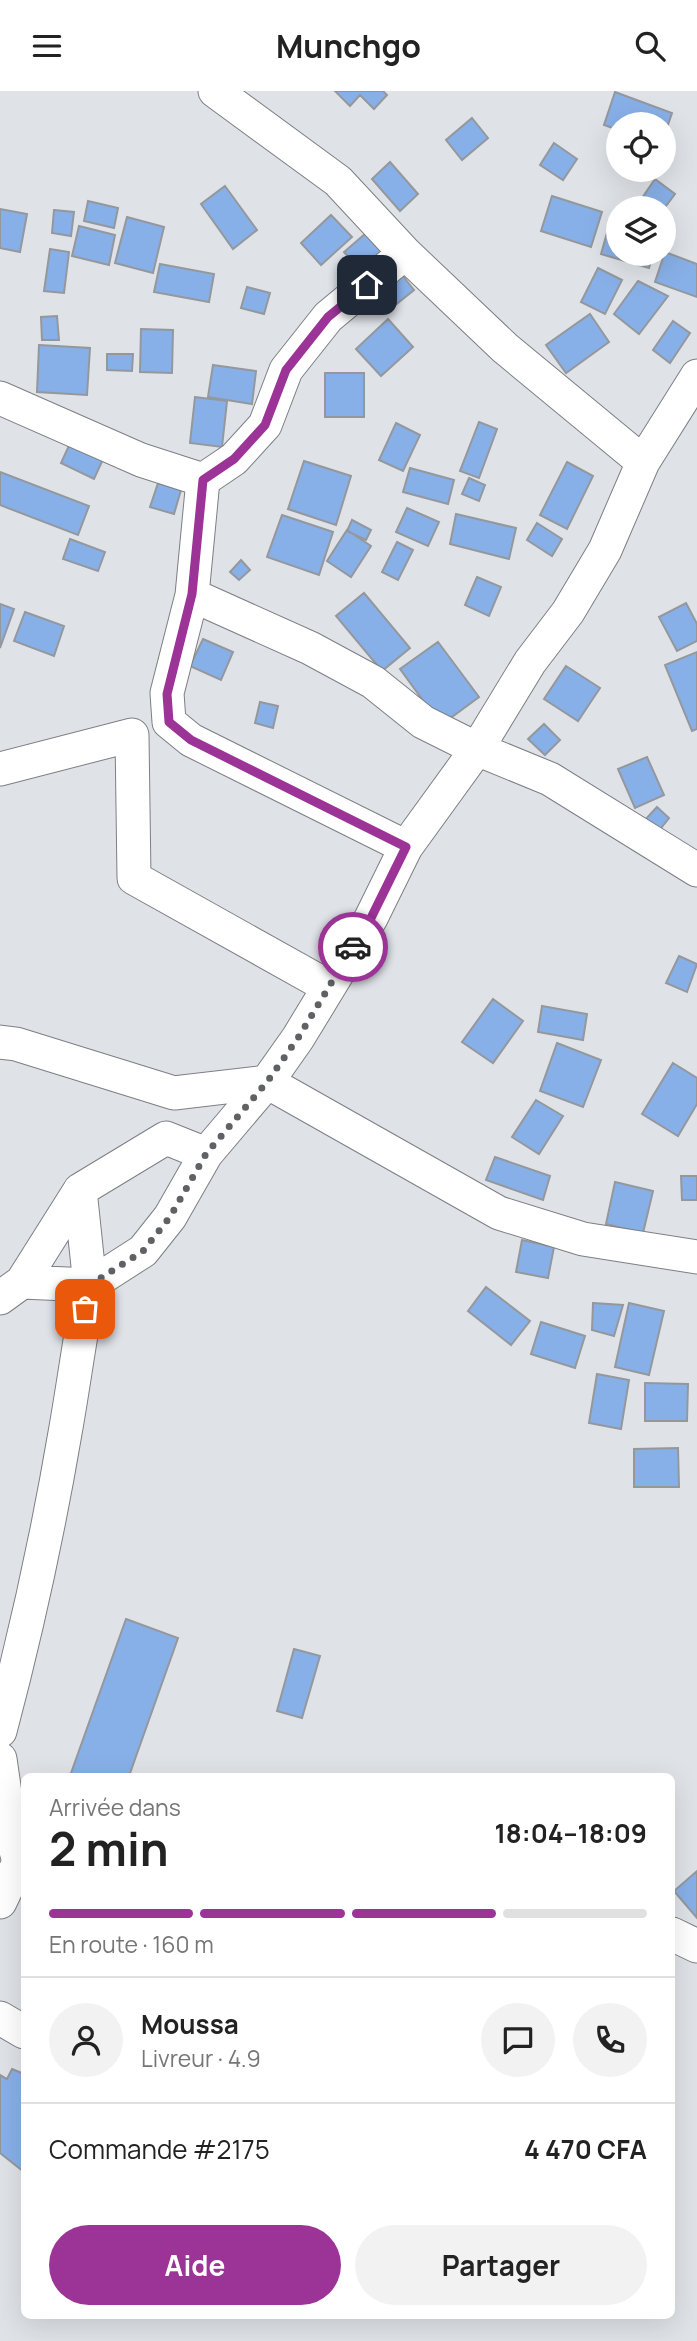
<!DOCTYPE html>
<html lang="fr">
<head>
<meta charset="utf-8">
<style>
	:root { --surface:#fff; --page:#f2f2f2; --text:#222; --muted:#767676; --line:#e0e0e0; --accent:#9c3396 }
	body { margin:0; font-family:Manrope,sans-serif; background:var(--page); color:var(--text); height:100vh; display:flex; flex-direction:column; font-size:26px; white-space:nowrap }
	* { box-sizing:border-box; margin:0 }
	p { font-size:23px; color:var(--muted) }
	.icon { flex:none; width:38px; height:38px; fill:none; stroke:currentColor; stroke-width:2; stroke-linecap:round; stroke-linejoin:round }
	.map { position:relative; flex:1; overflow:hidden }
	.drawer { position:absolute; left:21px; top:1682px; width:654px; height:546px; display:flex; flex-direction:column; background:var(--surface); border-radius:10px; box-shadow:0 7px 28px #0002 }
	.drawer>* { flex:none }
	.buttons { position:absolute; left:606px; top:21px; display:grid; gap:14px }
	.buttons a { display:grid; place-items:center; width:70px; height:70px; border-radius:50%; background:var(--surface); box-shadow:0 7px 28px #0002; font-size:35px }
	.pin { position:absolute; display:grid; place-items:center; width:60px; height:60px; color:#fff; margin:-30px; border-radius:14px; box-shadow:0 4px 10px #0006 }
	.courier { position:absolute; display:grid; place-items:center; width:70px; height:70px; margin:-35px; border:5px solid #9c3396; border-radius:50%; background:#fff; color:#222; box-shadow:0 2px 9px #0007 }
	.head em { font-style:normal; font-weight:700 }
	.head div { display:flex; flex-direction:column-reverse }
	.head { display:flex; align-items:center; justify-content:space-between; height:119px; padding:0 28px }
	h1 { font-size:46px; font-weight:700; line-height:52px }
	.bar { display:grid; grid-template-columns:repeat(4,1fr); gap:10px 7px; align-content:center; height:84px; padding:0 28px }
	.bar i { height:9px; border-radius:5px; background:var(--line) }
	.bar .selected { background:var(--accent) }
	.bar p { grid-column:span 4 }
	.line { display:flex; align-items:center; gap:18px; padding:0 28px; border-top:2px solid var(--line) }
	.line div { flex:1 }
	.round { display:grid; place-items:center; flex:none; width:74px; height:74px; border-radius:37px; background:var(--page) }
	.cta { display:flex; gap:14px; margin-top:auto; padding:14px 28px }
	.cta a { flex:1; height:80px; border-radius:42px; background:var(--accent); color:#fff; font-size:28px; font-weight:700; line-height:80px; text-align:center }
	.cta a+a { background:var(--page); color:var(--text) }
	header { display:flex; justify-content:space-between; align-items:center; height:91px; padding:0 28px; background:var(--surface); font-size:32px; font-weight:700 }
	.map>svg:first-child { display:block }
	.building { fill:#88b0e8; stroke:#94989d; stroke-width:2 }
	.lines { fill:none; stroke-linecap:round; stroke-linejoin:round }
	.street-casing { stroke:#7c7f84; stroke-width:35 }
	.street { stroke:#fff; stroke-width:33 }
	.done { stroke:#5f6164; stroke-width:7; stroke-dasharray:0 12.6 }
	.route { stroke:#9c3396; stroke-width:9 }
</style>
</head>
<body>
<header><svg class="icon" aria-label="menu" viewBox="0 0 24 24"><path d="M4 6h16M4 12h16M4 18h16"/></svg>Munchgo<svg class="icon" aria-label="search" viewBox="0 0 24 24"><circle cx="10" cy="10" r="6"/><path d="M15 15l6 6"/></svg></header>
<div class="map">
<svg width="697" height="2250" viewBox="0 0 697 2250">
	<rect width="100%" height="100%" fill="#dfe3e8"/>
	<path class="building" d="M335,0H383L387,4L374,18L360,4L350,15Z
		M615,1L672,22L663,48V33H618V39L604,34Z
		M472,27L488,47L462,69L446,49Z
		M554,52L577,68L563,89L540,74Z
		M390,71L418,103L400,120L372,88Z
		M655,88L675,103L663,119V117H650L640,110Z
		M225,95L257,139L233,158L201,113Z
		M552,105L602,121L591,156L541,140Z
		M88,110L118,117L114,137L84,130Z
		M0,118L27,123L20,161L0,157Z
		M54,119L74,121L71,145L52,142Z
		M331,124L352,146L321,174L301,152Z
		M127,126L164,136L153,182L115,172Z
		M611,128L618,130V163H653L649,177L601,163Z
		M79,135L115,144L109,174L72,165Z
		M365,143L388,168L367,187L344,161Z
		M50,158L69,161L64,202L44,200Z
		M665,161L697,173V206L655,191Z
		M160,173L214,183L209,211L154,201Z
		M598,177L622,189L605,223L581,211Z
		M398,179L414,199L394,215L378,195Z
		M638,190L668,205L639,243L614,223Z
		M247,196L270,202L264,223L241,217Z
		M590,223L609,251L566,282L546,254Z
		M57,225L59,249H42L41,226Z
		M388,228L413,256L381,285L356,258Z
		M673,230L690,242L670,272L653,259Z
		M141,238L173,239L172,282L140,281Z
		M39,254L90,257L87,304L37,301Z
		M107,263H133L132,280L107,279Z
		M213,274L256,280L252,313L208,306Z
		M325,282H364V326H325Z
		M195,306L227,310L222,356L190,352Z
		M479,331L497,338L479,387L460,380Z
		M396,332L420,344L403,380L379,369Z
		M72,348L105,364L94,388L61,372Z
		M304,370L351,385L336,434L288,418Z
		M567,371L593,385L567,438L540,424Z
		M410,377L454,389L448,413L403,401Z
		M0,381L89,415L78,444L0,414Z
		M469,387L485,394L479,410L462,403Z
		M158,392L181,399L174,423L150,416Z
		M407,417L439,431L428,455L396,441Z
		M456,423L516,437L509,468L450,453Z
		M282,424L333,441L319,484L267,466Z
		M352,429L371,439L366,449L347,440Z
		M537,432L562,448L552,465L527,449Z
		M347,439L371,455L351,486L327,470Z
		M70,448L105,461L98,480L63,468Z
		M397,451L413,459L398,489L382,481Z
		M241,469L250,479L239,489L230,481Z
		M477,486L501,496L489,525L465,514Z
		M364,502L410,557L382,580L336,525Z
		M686,512L697,533V550L677,560L659,526Z
		M0,513L14,518L0,557Z
		M25,521L64,535L54,565L14,550Z
		M203,548L233,561L221,589L190,575Z
		M438,551L479,606L441,634L400,578Z
		M697,561V638L692,640L665,574Z
		M566,575L600,597L578,630L544,608Z
		M260,611L278,615L273,637L255,632Z
		M544,633L560,649L545,664L528,648Z
		M647,666L664,704L635,717L618,678Z
		M657,716L669,727L657,742L644,730Z
		M679,865L697,873L687,901L666,892Z
		M493,908L523,930L493,972L462,951Z
		M542,915L587,923L583,949L538,941Z
		M557,952L601,969L583,1016L540,1000Z
		M673,972L697,987V1013L678,1045L642,1023Z
		M536,1009L563,1025L539,1063L512,1046Z
		M495,1066L550,1085L543,1109L486,1089Z
		M681,1085H697V1109H682Z
		M615,1091L653,1100L643,1142L606,1133Z
		M522,1149L554,1156L548,1187L516,1181Z
		M486,1196L530,1230L511,1254L468,1220Z
		M593,1212L623,1214L614,1245L592,1239Z
		M629,1212L664,1220L649,1284L615,1276Z
		M541,1231L585,1245L575,1277L531,1263Z
		M597,1283L629,1289L621,1338L589,1332Z
		M645,1292L688,1293L687,1330H645Z
		M678,1357L679,1396H634V1358Z
		M126,1528L178,1547L129,1685H70Z
		M294,1558L320,1565L302,1627L277,1620Z
		M697,1780V1827L674,1800Z
		M12,1978L24,1983V2081L0,2062V1984L7,1988Z"/>
	<g class="lines">
		<defs>
			<path id="street" d="M215,0L338,90L405,162L505,257L643,371
				M0,307L141,369L203,389L234,368L265,334L286,279L328,226L405,162
				M192,504L203,389
				M0,678L132,644L134,787L329,896
				M406,756L191,649L169,631L167,602L192,504L310,557L373,591L423,631L477,658L550,688L697,779
				M0,951L16,953L174,1002L267,991L499,1122L583,1148L697,1166
				M22,1191L90,1194L80,1099L166,1047L206,1063
				M0,1207L22,1191L80,1099
				M0,1640C26,1542 48,1442 65,1342C74,1292 80,1243 90,1194L143,1160L170,1126L206,1063L267,991L298,947L371,827L406,756L477,658L530,571L568,521L605,459L643,371L697,285
				M0,1668L10,1737L19,1771L0,1811
				M672,1843L697,1855
				M0,1927L24,1941"/>
		</defs>
		<use href="#street" class="street-casing"/>
		<use href="#street" class="street"/>
	</g>
	<g class="lines">
		<path class="done" d="M85,1218L90,1194L143,1160L170,1126L206,1063L267,991L298,947L353,856"/>
		<path class="route" d="M353,856L371,827L406,756L191,649L169,631L167,603L192,503L203,389L234,368L265,334L286,279L328,226L367,194"/>
	</g>
</svg>
<div class="buttons">
<a><svg class="icon" aria-label="locate" viewBox="0 0 24 24"><circle cx="12" cy="12" r="6"/><path d="M12 2v4M12 18v4M2 12h4M18 12h4"/></svg></a>
<a><svg class="icon" aria-label="layers" viewBox="0 0 24 24"><path d="M12 4l9 5-9 5-9-5zM3 14l9 5 9-5"/></svg></a>
</div>
<div class="pin" style="left:85px;top:1218px;background:#ea580c"><svg class="icon" aria-label="bag" viewBox="0 0 24 24"><path d="M5 8h14l-1 12H6zM9 8a3 3 0 0 1 6 0"/></svg></div>
<div class="pin" style="left:367px;top:194px;background:#1f2937"><svg class="icon" aria-label="home" viewBox="0 0 24 24"><path d="M3 11l9-7 9 7M6 9v11h12V9"/></svg></div>
<div class="courier" style="left:353px;top:856px"><svg class="icon" aria-label="car" viewBox="0 0 24 24"><path d="M5 17H2v-5l4-1 3-4h7l3 4 3 1v5h-3M9 17h6M6 11h13"/><circle cx="7" cy="17" r="2"/><circle cx="17" cy="17" r="2"/></svg></div>
<section class="drawer">
<div class="head"><div><h1>2 min</h1><p>Arrivée dans</p></div><em>18:04–18:09</em></div>
<div class="bar"><i class="selected"></i><i class="selected"></i><i class="selected"></i><i></i><p>En route · 160 m</p></div>
<div class="line" style="height:126px"><a class="round"><svg class="icon" aria-label="person" viewBox="0 0 24 24"><circle cx="12" cy="8" r="4"/><path d="M4 21q1-7 8-7t8 7"/></svg></a><div><b>Moussa</b><p>Livreur · 4.9</p></div><a class="round"><svg class="icon" aria-label="chat" viewBox="0 0 24 24"><path d="M4 5h16v11H9l-5 4z"/></svg></a><a class="round"><svg class="icon" aria-label="phone" viewBox="0 0 24 24"><path d="M5 4h4l2 5-3 2q2 4 5 5l2-3 5 2v4C11 20 4 13 5 4z"/></svg></a></div>
<div class="line" style="height:91px"><div>Commande #2175</div><b>4 470 CFA</b></div>
<div class="cta"><a>Aide</a><a>Partager</a></div>
</section>
</div>
</body>
</html>
